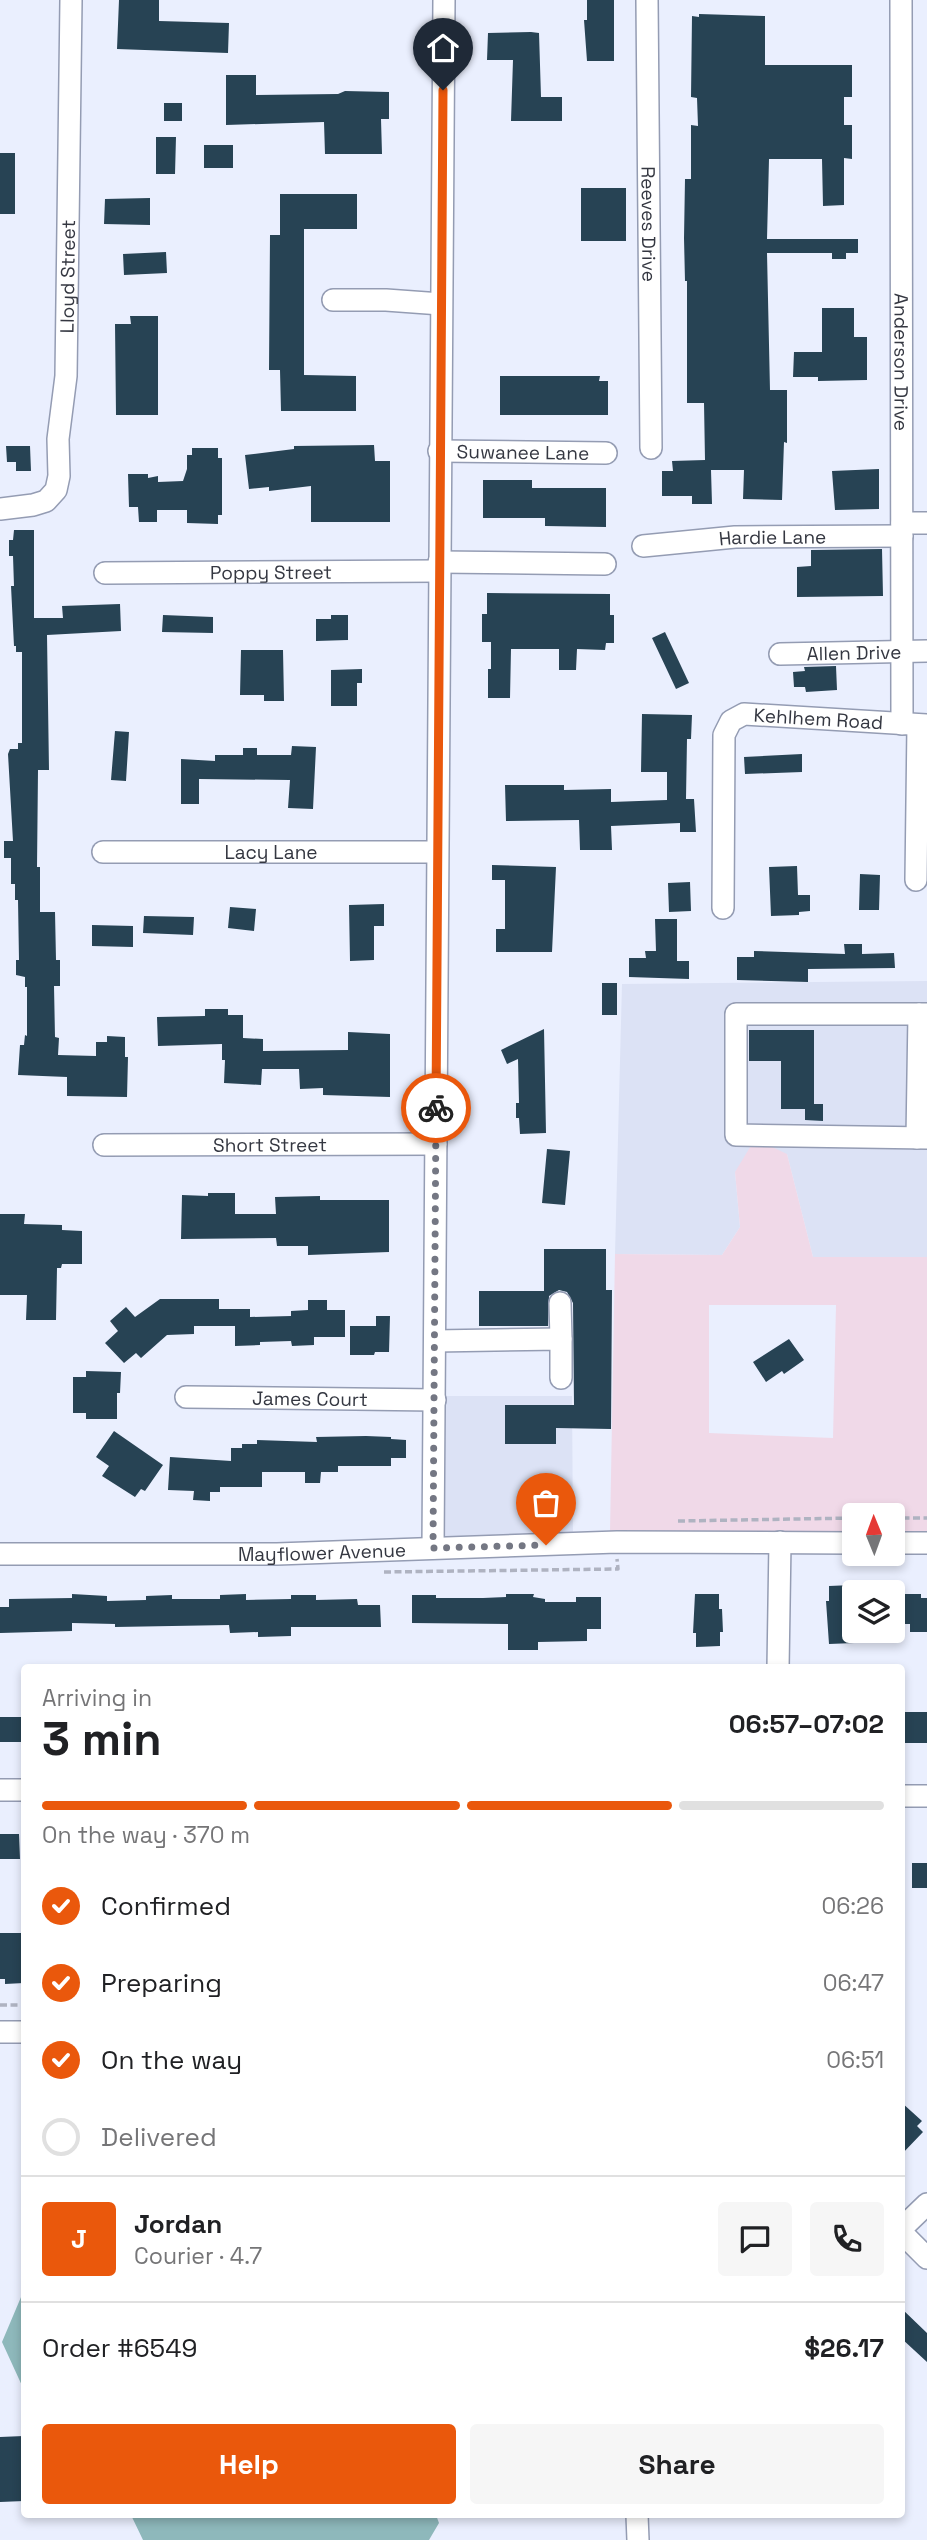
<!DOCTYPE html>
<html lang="en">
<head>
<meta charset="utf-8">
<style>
	:root { --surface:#fff; --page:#f6f6f6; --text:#202124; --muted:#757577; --line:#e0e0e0; --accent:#ea580c }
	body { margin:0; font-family:"Space Grotesk",sans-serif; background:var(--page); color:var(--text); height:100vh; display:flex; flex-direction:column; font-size:26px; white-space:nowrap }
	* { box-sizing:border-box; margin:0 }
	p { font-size:23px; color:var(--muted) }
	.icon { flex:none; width:38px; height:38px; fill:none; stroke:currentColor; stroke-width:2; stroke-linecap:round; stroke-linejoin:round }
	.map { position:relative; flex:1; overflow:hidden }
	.panel { position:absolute; left:21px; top:1664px; width:884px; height:854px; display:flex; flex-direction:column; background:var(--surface); border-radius:7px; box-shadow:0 4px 10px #0003 }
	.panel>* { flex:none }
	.needle { width:46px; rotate:359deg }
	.controls { position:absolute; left:842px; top:1503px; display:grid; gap:14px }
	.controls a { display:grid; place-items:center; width:63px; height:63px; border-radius:7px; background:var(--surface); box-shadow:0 4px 10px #0003; font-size:35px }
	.pin { position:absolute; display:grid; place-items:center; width:60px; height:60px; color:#fff; margin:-72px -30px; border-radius:50% 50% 50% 0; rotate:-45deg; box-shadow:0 0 7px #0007 }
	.pin .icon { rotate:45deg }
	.courier { position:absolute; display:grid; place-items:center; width:70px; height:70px; margin:-35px; border:5px solid #ea580c; border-radius:50%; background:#fff; color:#222; box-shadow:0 2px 9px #0007 }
	.head em { font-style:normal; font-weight:700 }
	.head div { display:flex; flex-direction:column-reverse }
	.head { display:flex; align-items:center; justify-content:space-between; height:119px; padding:0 21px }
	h1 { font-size:46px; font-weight:700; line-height:52px }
	.bar { display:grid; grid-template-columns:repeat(4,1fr); gap:10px 7px; align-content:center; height:84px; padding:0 21px }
	.bar i { height:9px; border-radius:5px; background:var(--line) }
	.bar .active { background:var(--accent) }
	.bar p { grid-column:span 4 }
	.line { display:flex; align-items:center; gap:18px; padding:0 21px; border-top:2px solid var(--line) }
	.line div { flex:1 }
	.round { display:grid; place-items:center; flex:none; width:74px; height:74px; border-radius:7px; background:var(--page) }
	ol { padding:0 21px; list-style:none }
	li { display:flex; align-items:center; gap:21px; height:77px }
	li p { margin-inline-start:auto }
	li .icon { padding:7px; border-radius:50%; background:var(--accent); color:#fff; stroke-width:4 }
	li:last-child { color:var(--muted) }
	li i { width:38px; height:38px; border:4px solid var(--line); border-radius:50% }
	.cta { display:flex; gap:14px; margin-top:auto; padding:14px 21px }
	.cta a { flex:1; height:80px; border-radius:7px; background:var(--accent); color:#fff; font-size:28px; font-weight:700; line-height:80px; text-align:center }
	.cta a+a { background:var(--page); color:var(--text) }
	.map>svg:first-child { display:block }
	.built { fill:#dce2f5 }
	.green { fill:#f0d9e8; fill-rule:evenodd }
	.water { fill:#8eb8bb }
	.building { fill:#274354 }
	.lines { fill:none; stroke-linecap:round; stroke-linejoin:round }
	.minor-casing { stroke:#949cb3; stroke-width:24 }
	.path { stroke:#afb3c1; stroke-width:3.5; stroke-dasharray:7 3.5; stroke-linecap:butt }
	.minor { stroke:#fff; stroke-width:21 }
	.done { stroke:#747783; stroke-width:7; stroke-dasharray:0 12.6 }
	.route { stroke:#ea580c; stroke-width:9 }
	.labels { text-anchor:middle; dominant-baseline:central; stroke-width:7; stroke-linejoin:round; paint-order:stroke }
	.street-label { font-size:19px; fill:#343741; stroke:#fff }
</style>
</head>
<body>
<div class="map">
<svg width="927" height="2540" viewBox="0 0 927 2540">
	<rect width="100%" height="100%" fill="#eaeffe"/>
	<path class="built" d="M927,981V1257H813L787,1154L735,1172L740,1227L722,1255L615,1254L622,984Z
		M444,1396H572L573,1533L443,1537Z"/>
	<path class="green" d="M755,1139L787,1154L813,1257H927V1533L893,1532L892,1516H854V1532H610L615,1254L722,1255L740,1227L735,1172ZM709,1305H836L833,1438L709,1433Z"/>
	<path class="water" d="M24,2290V2390L2,2342Z
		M131,2515H436L439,2523L429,2540H143Z"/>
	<path class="building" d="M119,0H159V21L229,23L228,53L117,49Z
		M587,0H614V61H587L584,20H587Z
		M699,14L765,16V65H852V97H844V125H852V159L844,158V205L823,206L822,159H769L767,239H858V253H846V259H832V253H767L770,390H787V443L784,442L782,500L743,499L744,470H711L712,504H692V496H662V471H673L672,461L705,460L704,403H687V281H685L684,238L685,179H691V125L698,126L697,98L691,97L692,16L699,17Z
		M531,32L539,33L541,97H562V121H511L513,60H487L488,33Z
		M226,75H256V95L338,94L345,91L389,92V119H381L382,154H325L324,122L226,125Z
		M164,103H182V121H164Z
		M156,137H176L175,174H156Z
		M204,145H233V168H204Z
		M0,153H15V214H0Z
		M581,188H626V241H581Z
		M280,194H357V229H304V375L356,376V411H281L280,370H269L270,235H280Z
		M150,198V225L104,224L105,199Z
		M166,252L167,273L124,275L123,254Z
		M822,308H854V337H867V380L818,381V377H793L794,352H822Z
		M130,316H158V415H116L115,324H131Z
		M500,376H600L599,381H608V415H500Z
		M374,445L375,461H390V522H311V486L269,491V487L249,489L245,455L294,449V446Z
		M6,446H30L31,471H16V462H7Z
		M192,448H218V458H222V515H218V524L187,523V510H157V522H139L138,507H129L128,474H148V478L158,476V482L183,481L187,469V455H192Z
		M879,469V509L835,510L832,471Z
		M483,480H532V488H606V527L545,526V518H483Z
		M14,530H34V618H63L62,606L120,604L121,631L47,635L49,770H38L37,867H40V912H55L56,960H60V986H54L55,1037L59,1038L58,1055L96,1056V1042H107V1036L125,1037V1057H128L127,1097L67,1096V1077L18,1075L20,1045H24L25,1035L27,1036V987H25V977L16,975V960H19L18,900H15V884H11V858H4V841H13L8,754L10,749H18V743H22V652H16V646H14L11,586H14L13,556H9V540H13Z
		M882,549L883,596L797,597V567L811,566V550Z
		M487,593L610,594V615H614V643H606L605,650L577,649L576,670H559V649H511L510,698H488V669H491V642H482V614H487Z
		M163,615L213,617V633L162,632Z
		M331,615H348V640L316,641V619H331Z
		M665,632L689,683L676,689L652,638Z
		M241,650H283L284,701H264V695H240Z
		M836,666L837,690L806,692L805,687H794L793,672L805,671L804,667Z
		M362,669V683H357V706H331V670Z
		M642,714L692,715L691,739H687L686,799H694L696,832H680V823L611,826L612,850H580L579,820L506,821L505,785H564V790L611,789V802L667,800V772H641Z
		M115,731L129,732L126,781L111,780Z
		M292,746L316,747L313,809L288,808L290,780L199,779V804H181V759L215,761V755H243V748H257V755H291Z
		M802,754V772L745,774L744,757Z
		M492,865L556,867L552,952H496V929H505V880H492Z
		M797,866L798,895H810V911L799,912V915L771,916L769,867Z
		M860,874L880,875L879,910H859Z
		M690,882L691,911L669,912L668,883Z
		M384,904V926H374V960L350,961L349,905Z
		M230,907L256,909L254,931L228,928Z
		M144,916L194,917L193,935L143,933Z
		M655,919H677V961H689V979L629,977V958H646L645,951H656Z
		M92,925L133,926V947L92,946Z
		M844,944H862V954L894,953L895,968L808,969V982L737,980V957H754V951L845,954Z
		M602,983H617V1015H602Z
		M205,1009H228V1015H243V1038L263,1039V1051L348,1050V1032L390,1034V1097L323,1095V1088L300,1089L299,1069H262L261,1085L224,1083L225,1060H222V1044L158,1046L157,1017L205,1016Z
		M544,1029L546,1133L520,1134L519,1118H516V1103H519L518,1059L507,1064L501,1050Z
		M749,1030H814V1104H823V1121L805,1120V1109H781V1061H749Z
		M547,1149L570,1151L565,1205L542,1203Z
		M208,1193H235V1214H276L275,1197L320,1196V1200H389V1252L308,1255V1246H277L276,1238L181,1239L182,1195L208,1196Z
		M0,1214H25L24,1224L62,1225V1230L82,1231V1264H62L61,1268H57L56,1320H26L27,1295H0Z
		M544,1249H606V1290H612L611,1429L556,1428V1444H505V1405H574L573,1303L567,1292L559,1290L549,1296L548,1326H479V1291H544Z
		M160,1299H219V1309H250V1317L291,1316V1311L308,1310V1300H327V1310H345V1337H314V1345L292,1346L291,1341L260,1342V1345L235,1346V1326H194V1334L167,1335L141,1358L136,1353L124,1363L105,1343L118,1331L110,1321L126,1307L135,1317Z
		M376,1316H390L389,1352H375L374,1355H350V1326H376Z
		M789,1339L804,1360L784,1374L782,1371L766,1382L753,1362Z
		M86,1371L121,1372L120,1393H117V1419H86V1413H73V1377H86Z
		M114,1431L163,1465L145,1491L141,1489L135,1497L102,1476L109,1466L96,1457Z
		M366,1436L391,1437V1439L406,1440V1458H391V1466H338V1472H321L320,1483H305V1472H262V1487H220V1492H210V1501L193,1500L194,1491L168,1490L170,1457L231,1461V1448H242V1444H257V1440L317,1442L316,1437Z
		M853,1585L854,1643L829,1644L826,1601H829V1586Z
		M72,1594L107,1596V1601L146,1600V1596L172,1595V1599H220V1595L246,1594V1600L291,1599V1595H316V1600L357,1599L358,1605H380L381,1627H291V1636L258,1637V1632L230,1633L229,1625L115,1627V1624L72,1623V1631L0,1633V1607H9V1599L72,1598Z
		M506,1594H534L533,1597L545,1599V1602H576V1597H601V1629H587V1641L538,1642V1650H508V1624L412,1623V1595H436V1598H483L506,1597Z
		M695,1594H719V1609H722L723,1632H720V1646L696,1647V1633H693Z
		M900,1594H921V1598H927V1632H910V1624H892V1598H900Z
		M901,1712H927V1743H901Z
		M0,1717H24V1742H0Z
		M0,1834H19L20,1859H0Z
		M912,1863H927V1888H912Z
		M0,1933H24V1983L5,1984V1979H0Z
		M901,2102L922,2121L917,2126L923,2132L901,2155Z
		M901,2308L927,2333V2362L901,2338Z
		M24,2436V2501L0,2502V2437Z"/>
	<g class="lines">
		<defs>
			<g id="minor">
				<path id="s1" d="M647,0L651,448"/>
				<path id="s2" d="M901,0L902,724"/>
				<path d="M333,300H386L441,304"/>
				<path id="s3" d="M439,451L606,453"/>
				<path id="s4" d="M0,509L33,505L46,501L56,490L59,476L58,439L66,376L71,0"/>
				<path d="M902,523H927"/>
				<path id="s5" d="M643,546L735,537L902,536"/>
				<path d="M439,562L605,564"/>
				<path id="s6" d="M105,573L439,571"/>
				<path id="s7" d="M780,654L927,651"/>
				<path id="s8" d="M103,852H437"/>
				<path d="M916,880L918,725"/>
				<path id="s9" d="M723,908L724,735L731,721L744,714L927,725"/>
				<path d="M927,1014H736V1135L927,1138"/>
				<path d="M917,1138L919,1014"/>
				<path id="s10" d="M104,1145L436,1144"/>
				<path d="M560,1303L561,1339"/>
				<path d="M435,1341L561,1339V1378"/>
				<path id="s11" d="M186,1397L435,1400"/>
				<path d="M892,1543H927"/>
				<path d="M433,1548L444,0"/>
				<path id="s12" d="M0,1554H277L617,1542L854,1543"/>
				<path d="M778,1668L780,1542"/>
				<path d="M0,1790H24"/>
				<path d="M901,1796H927"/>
				<path d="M0,2032H24"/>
				<path d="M901,2229L927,2204"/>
				<path d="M901,2232L927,2258"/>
				<path d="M637,2515L638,2540"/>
			</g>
		</defs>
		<use href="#minor" class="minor-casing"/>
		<path class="path" d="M892,1518H927
			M678,1521L854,1518
			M384,1572L618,1569L617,1559
			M0,2005H24"/>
		<use href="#minor" class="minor"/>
	</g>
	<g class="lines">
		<path class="done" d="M436,1108L433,1548L546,1545"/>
		<path class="route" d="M436,1108L443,90"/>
	</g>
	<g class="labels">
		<g class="street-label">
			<text stroke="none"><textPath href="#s1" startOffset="224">Reeves Drive</textPath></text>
			<text stroke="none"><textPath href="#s4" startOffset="276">Lloyd Street</textPath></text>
			<text stroke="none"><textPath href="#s2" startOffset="362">Anderson Drive</textPath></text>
			<text stroke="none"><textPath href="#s3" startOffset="84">Suwanee Lane</textPath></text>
			<text stroke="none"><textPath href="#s5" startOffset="130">Hardie Lane</textPath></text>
			<text stroke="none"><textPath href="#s6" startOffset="166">Poppy Street</textPath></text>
			<text stroke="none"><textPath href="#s7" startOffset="74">Allen Drive</textPath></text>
			<text stroke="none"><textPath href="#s9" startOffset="278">Kehlhem Road</textPath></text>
			<text stroke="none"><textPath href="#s8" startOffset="168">Lacy Lane</textPath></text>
			<text stroke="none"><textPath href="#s10" startOffset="166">Short Street</textPath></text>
			<text stroke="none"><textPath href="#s11" startOffset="124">James Court</textPath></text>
			<text stroke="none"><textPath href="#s12" startOffset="322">Mayflower Avenue</textPath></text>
		</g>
	</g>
</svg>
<div class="controls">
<a><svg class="needle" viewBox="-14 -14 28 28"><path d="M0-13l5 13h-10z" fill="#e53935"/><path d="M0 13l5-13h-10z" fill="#757577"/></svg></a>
<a><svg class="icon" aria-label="layers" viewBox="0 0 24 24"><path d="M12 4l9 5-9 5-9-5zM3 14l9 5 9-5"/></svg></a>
</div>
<div class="pin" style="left:546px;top:1545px;background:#ea580c"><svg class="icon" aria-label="bag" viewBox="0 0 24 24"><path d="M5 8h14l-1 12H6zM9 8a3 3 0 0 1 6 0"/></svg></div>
<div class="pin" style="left:443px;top:90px;background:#1f2937"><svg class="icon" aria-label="home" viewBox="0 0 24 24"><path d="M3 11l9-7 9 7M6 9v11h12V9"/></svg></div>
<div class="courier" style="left:436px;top:1108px"><svg class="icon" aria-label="bike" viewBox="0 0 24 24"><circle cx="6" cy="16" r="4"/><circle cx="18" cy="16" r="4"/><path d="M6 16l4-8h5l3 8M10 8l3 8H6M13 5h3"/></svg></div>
<section class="panel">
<div class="head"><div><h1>3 min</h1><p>Arriving in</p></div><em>06:57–07:02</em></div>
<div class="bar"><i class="active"></i><i class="active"></i><i class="active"></i><i></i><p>On the way · 370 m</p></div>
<ol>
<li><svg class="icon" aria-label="check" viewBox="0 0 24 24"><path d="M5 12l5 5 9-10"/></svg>Confirmed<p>06:26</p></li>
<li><svg class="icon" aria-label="check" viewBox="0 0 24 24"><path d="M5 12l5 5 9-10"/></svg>Preparing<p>06:47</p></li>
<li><svg class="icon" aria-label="check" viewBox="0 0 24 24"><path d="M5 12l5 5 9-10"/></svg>On the way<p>06:51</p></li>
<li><i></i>Delivered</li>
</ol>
<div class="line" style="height:126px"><b class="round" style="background:var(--accent);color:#fff">J</b><div><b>Jordan</b><p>Courier · 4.7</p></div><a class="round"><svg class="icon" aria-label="chat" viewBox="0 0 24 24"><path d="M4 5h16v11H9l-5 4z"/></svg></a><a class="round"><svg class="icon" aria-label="phone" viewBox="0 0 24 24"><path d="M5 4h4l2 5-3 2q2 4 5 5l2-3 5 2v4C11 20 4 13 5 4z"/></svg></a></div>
<div class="line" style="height:91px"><div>Order #6549</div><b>$26.17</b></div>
<div class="cta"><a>Help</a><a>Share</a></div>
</section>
</div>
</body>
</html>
